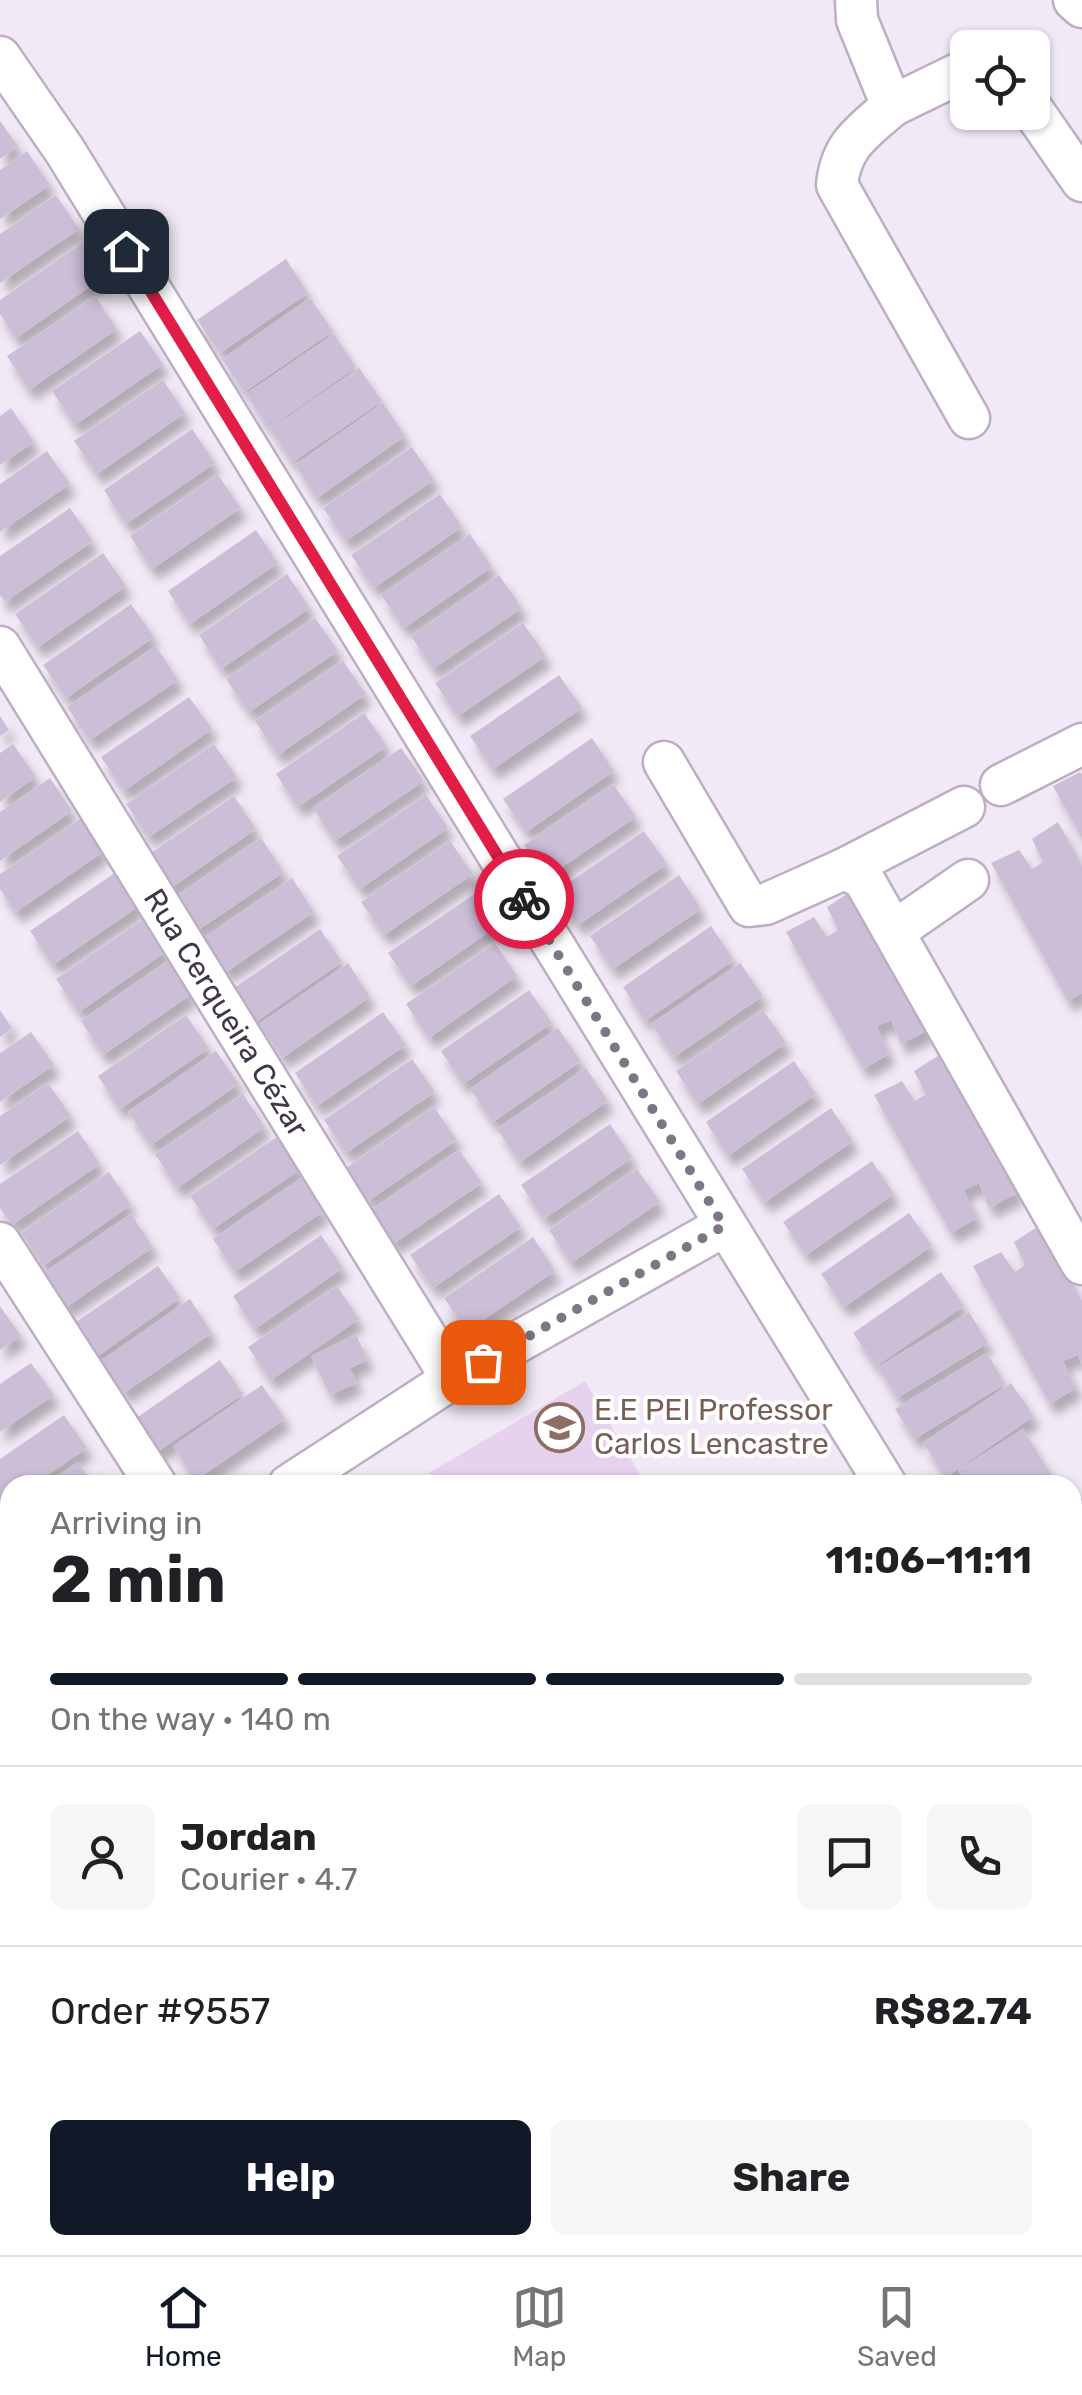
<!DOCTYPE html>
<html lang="en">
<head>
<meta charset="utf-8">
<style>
	:root { --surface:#fff; --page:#f6f6f6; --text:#202124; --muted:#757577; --line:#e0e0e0; --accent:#111827 }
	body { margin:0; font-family:Rubik,sans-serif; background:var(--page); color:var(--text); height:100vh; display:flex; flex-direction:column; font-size:38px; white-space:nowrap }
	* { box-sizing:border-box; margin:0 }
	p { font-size:32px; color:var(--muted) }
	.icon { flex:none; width:55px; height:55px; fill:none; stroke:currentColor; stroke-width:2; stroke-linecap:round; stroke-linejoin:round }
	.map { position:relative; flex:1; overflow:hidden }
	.details { position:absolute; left:0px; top:1475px; width:1082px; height:780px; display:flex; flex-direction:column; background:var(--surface); border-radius:30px 30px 0 0; box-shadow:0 2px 8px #0004 }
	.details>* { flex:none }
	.tools { position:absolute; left:950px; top:30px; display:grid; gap:20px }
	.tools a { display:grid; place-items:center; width:100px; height:100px; border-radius:15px; background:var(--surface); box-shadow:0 2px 8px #0004; font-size:50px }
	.pin { position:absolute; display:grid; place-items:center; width:85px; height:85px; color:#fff; margin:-42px; border-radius:20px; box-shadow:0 5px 15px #0006 }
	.courier { position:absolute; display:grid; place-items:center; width:100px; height:100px; margin:-50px; border:8px solid #e11d48; border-radius:50%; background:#fff; color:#222; box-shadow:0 2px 12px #0007 }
	.overview em { font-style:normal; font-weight:700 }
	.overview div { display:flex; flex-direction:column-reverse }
	.overview { display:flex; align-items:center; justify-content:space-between; height:170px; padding:0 50px }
	h1 { font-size:65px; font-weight:700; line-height:75px }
	.bar { display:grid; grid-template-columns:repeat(4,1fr); gap:15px 10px; align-content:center; height:120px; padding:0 50px }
	.bar i { height:12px; border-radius:8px; background:var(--line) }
	.bar .active { background:var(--accent) }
	.bar p { grid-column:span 4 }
	.line { display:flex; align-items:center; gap:25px; padding:0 50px; border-top:2px solid var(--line) }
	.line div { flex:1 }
	.round { display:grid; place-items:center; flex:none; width:105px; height:105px; border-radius:15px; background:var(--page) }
	.button { display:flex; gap:20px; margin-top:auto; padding:20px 50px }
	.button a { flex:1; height:115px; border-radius:15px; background:var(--accent); color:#fff; font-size:40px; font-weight:700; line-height:115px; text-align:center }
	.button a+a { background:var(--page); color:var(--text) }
	.dock { display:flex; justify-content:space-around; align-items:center; height:140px; border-top:2px solid var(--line); background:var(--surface); font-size:28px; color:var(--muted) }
	.dock a { display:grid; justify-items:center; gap:5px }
	.dock .active { color:var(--accent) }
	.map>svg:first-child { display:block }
	.commercial { fill:#e8d3f8 }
	.education { fill:#e6d2ef }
	.green { fill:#ebb0d1 }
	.building { fill:#cdbed8; filter:url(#shadow) }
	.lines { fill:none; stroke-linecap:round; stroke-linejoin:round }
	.minor-casing { stroke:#bcaec4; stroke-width:45 }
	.path { stroke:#b59bc4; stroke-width:6; stroke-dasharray:5 5; stroke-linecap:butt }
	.minor { stroke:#fff; stroke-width:40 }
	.done { stroke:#7f7585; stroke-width:10; stroke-dasharray:0 18 }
	.route { stroke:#e11d48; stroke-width:12 }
	.labels { text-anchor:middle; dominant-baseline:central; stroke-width:8; stroke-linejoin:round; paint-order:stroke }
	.street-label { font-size:30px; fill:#423749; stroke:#fff }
	.education-label { font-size:30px; fill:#785e54; stroke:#fff; text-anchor:start }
</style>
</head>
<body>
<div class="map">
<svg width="1082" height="2255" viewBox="0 0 1082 2255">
	<defs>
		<filter id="shadow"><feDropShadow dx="6" dy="11" stdDeviation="5" flood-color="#0004"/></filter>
	</defs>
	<rect width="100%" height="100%" fill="#f1e9f5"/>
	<path class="commercial" d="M533,2245H607L614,2255H539Z"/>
	<path class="education" d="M585,1381L640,1475L624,1485H436L429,1473Z"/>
	<path class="green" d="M1082,1574V1765L1073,1750L1072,1579Z
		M10,2208V2245H388L387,2255H0V2214Z"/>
	<path class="building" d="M0,121L18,146L0,159Z
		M27,151L50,185L0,219V170Z
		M56,195L79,229L0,283V234Z
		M82,243L105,276L16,338L0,314V300Z
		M286,259L308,293L220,353L197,320Z
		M95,296L117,329L29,390L7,356Z
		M310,298L333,331L244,392L222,359Z
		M140,331L163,364L75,425L52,391Z
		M334,334L356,367L269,428L246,394Z
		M359,368L382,401L293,462L270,429Z
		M163,380L185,413L97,474L74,441Z
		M383,403L405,436L317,498L295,465Z
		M11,408L34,442L0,465V416Z
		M192,429L215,463L126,524L104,490Z
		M412,447L434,480L346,541L323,508Z
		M47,451L70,484L0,532V484Z
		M218,475L241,508L152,569L130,536Z
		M440,494L462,527L374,588L351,555Z
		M70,508L93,541L5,602L0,595V556Z
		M256,530L278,563L190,624L168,591Z
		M470,534L492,567L404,628L381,595Z
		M103,553L126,586L38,647L15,614Z
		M287,574L310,608L221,669L199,635Z
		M499,575L522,608L433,669L411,636Z
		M131,604L154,637L66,698L43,665Z
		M315,618L338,651L249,712L226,679Z
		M523,623L546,656L458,716L435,683Z
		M156,646L178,680L90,740L67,707Z
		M343,661L366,694L278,755L255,721Z
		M559,675L582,708L493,769L470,736Z
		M189,697L212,729L124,791L101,757Z
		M364,713L387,746L298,807L276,774Z
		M0,716L9,730L0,736Z
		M592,738L614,771L526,832L503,799Z
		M13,744L36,777L0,802V753Z
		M214,744L237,777L149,837L126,804Z
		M401,748L424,781L335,841L313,808Z
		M1080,772L1082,774V838L1053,786Z
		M50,778L72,811L0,861V812Z
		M613,784L636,817L547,877L524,845Z
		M426,795L448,828L360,889L337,856Z
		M234,796L256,829L168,890L145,857Z
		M81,818L104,851L16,912L0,889V874Z
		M1058,822L1082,865V993L1068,1001L991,863L1019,850L1032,869L1043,862L1032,839Z
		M644,831L667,864L578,925L555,892Z
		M261,838L284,872L195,932L173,899Z
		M450,841L473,874L384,935L361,902Z
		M119,870L142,904L53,965L30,931Z
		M679,875L701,909L613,969L590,936Z
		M292,878L314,912L226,972L203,939Z
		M853,890L931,1029L901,1044L891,1020L877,1026L889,1054L863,1069L786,932L814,917L827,937L838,930L827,907Z
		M477,892L499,925L411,986L388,953Z
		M145,918L167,951L79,1012L56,979Z
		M711,926L734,960L645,1021L623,987Z
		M320,929L342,962L254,1023L231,990Z
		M495,943L517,976L429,1038L406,1004Z
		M169,960L192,994L103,1055L81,1021Z
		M348,963L370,997L282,1058L259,1024Z
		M740,963L763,996L674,1057L651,1024Z
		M529,990L552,1023L463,1084L441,1051Z
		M0,1010L12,1028L0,1037Z
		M763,1010L786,1043L698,1104L676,1071Z
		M383,1012L406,1045L317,1106L295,1073Z
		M186,1015L209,1048L120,1109L98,1076Z
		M558,1028L581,1061L493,1122L470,1089Z
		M31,1032L54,1065L0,1102V1053Z
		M216,1051L239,1084L151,1145L128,1112Z
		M941,1054L1019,1192L989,1208L979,1183L964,1190L977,1218L951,1233L874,1095L902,1081L915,1101L926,1094L914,1071Z
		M412,1059L435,1092L346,1153L324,1120Z
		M794,1061L816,1094L728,1156L706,1122Z
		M586,1068L608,1101L520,1162L497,1129Z
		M48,1083L71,1116L0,1165V1116Z
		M243,1094L265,1127L177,1188L155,1154Z
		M434,1107L457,1140L368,1201L346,1168Z
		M831,1108L853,1141L765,1202L742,1169Z
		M610,1124L632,1158L544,1219L521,1185Z
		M78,1131L100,1164L12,1225L0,1208V1184Z
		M278,1136L301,1169L213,1229L190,1196Z
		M459,1150L482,1183L393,1244L370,1211Z
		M872,1161L894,1194L806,1255L783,1222Z
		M637,1169L660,1202L571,1263L549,1230Z
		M109,1172L131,1205L43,1266L21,1233Z
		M301,1178L324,1211L235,1272L213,1239Z
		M499,1194L521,1227L433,1288L410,1255Z
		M909,1213L932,1246L844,1307L821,1274Z
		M131,1214L153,1247L65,1308L42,1274Z
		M1040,1225L1082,1300V1364L1078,1355L1063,1361L1076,1388L1050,1404L973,1266L1001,1252L1015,1272L1025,1265L1014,1242Z
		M321,1235L343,1268L255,1329L233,1296Z
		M533,1237L555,1271L467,1331L444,1298Z
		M158,1266L180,1298L92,1360L70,1326Z
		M941,1272L964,1306L876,1366L853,1333Z
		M337,1286L359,1319L271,1380L248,1347Z
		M190,1299L212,1333L124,1393L101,1361Z
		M0,1306L21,1336L0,1350Z
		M969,1312L988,1343L897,1398L878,1367Z
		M356,1335L368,1360L350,1368L357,1383L330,1395L311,1356Z
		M987,1353L1005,1384L914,1439L895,1409Z
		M220,1360L243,1394L154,1454L132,1421Z
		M31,1363L54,1395L0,1432V1384Z
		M1011,1383L1034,1416L946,1477L923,1443Z
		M262,1385L285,1419L196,1480L173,1446Z
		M64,1415L87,1448L33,1485H10V1501L0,1508V1459Z
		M1023,1429L1056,1482L968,1485L958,1470Z
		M78,1462L94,1485H45Z
		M10,1509V1553L0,1538V1516Z
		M0,1598L10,1613L0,1624Z
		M10,1620V1669L0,1676V1627Z
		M10,1706V1755L0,1762V1713Z
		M10,1770V1818L0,1803V1777Z
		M1082,1930V1982L1072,1988V1936Z
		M8,1939L10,1992L0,1998V1944Z
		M1082,1993V2013L1072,2000Z
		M10,2001V2055L6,2058L0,2048V2007Z
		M10,2061V2088L0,2071Z
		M1072,2171L1082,2185V2210L1072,2217Z
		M1082,2225V2255H1051L1047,2250L1054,2245H1072V2232Z
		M680,2245H747L749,2249L740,2255H665Z
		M866,2245H941L926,2255H861L858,2251Z"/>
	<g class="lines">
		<defs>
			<g id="minor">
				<path d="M856,0L857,20L892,106L968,69"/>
				<path d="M1074,0L1082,7"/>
				<path d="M0,57L65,151L886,1485"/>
				<path d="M892,106C863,132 841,144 837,185L969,418"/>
				<path d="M1032,109L1082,181"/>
				<path id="s1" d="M0,647L452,1379"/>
				<path d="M664,762L749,906L766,904L844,869L863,878L1082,1264"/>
				<path d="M1001,785L1082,744"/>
				<path d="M844,869L964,807"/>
				<path d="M896,930L968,880"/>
				<path d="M0,1243L156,1485"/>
				<path d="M289,1485L452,1379L724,1226"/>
				<path d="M1072,1527L1082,1521"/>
				<path d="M1072,1793L1082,1809"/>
				<path d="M0,1851L10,1867"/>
				<path d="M1072,1867L1082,1861"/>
				<path d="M1072,2067L1082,2082"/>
				<path d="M0,2177L10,2171"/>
				<path d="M815,2245L821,2255"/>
				<path d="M448,2255L464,2245"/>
			</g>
		</defs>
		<use href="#minor" class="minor-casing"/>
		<path class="path" d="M1072,1668L1082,1677
			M287,2255L288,2245"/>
		<use href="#minor" class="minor"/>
	</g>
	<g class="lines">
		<path class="done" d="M483,1362L724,1226L524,899"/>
		<path class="route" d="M126,251L524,899"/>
	</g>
	<defs>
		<symbol id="school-ring" viewBox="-11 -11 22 22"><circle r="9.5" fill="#fff" stroke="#8d6e63" stroke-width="1.5"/><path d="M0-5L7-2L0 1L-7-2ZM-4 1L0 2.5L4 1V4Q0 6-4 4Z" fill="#8d6e63"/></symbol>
	</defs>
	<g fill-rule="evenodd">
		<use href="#school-ring" x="532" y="1400" width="55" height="55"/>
	</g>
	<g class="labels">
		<g class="street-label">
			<text stroke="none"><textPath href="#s1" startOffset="430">Rua Cerqueira Cézar</textPath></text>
		</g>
		<g class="education-label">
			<text x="594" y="1410">E.E PEI Professor<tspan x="594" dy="34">Carlos Lencastre</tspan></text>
		</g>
	</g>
</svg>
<div class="tools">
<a><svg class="icon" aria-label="locate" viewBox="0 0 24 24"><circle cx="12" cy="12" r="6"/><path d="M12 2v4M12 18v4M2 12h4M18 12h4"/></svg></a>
</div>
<div class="pin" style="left:483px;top:1362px;background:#ea580c"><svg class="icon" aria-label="bag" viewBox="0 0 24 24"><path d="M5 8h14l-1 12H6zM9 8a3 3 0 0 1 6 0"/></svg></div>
<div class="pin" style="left:126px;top:251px;background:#1f2937"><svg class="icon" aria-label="home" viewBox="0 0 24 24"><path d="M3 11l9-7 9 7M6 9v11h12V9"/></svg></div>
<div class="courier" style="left:524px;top:899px"><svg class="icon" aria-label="bike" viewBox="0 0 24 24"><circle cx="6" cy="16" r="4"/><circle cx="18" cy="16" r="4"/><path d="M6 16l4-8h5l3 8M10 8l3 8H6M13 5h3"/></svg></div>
<section class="details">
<div class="overview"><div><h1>2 min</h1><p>Arriving in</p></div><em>11:06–11:11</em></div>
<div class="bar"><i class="active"></i><i class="active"></i><i class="active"></i><i></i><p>On the way · 140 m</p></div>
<div class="line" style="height:180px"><a class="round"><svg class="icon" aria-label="person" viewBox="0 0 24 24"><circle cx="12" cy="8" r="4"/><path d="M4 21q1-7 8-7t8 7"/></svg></a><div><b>Jordan</b><p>Courier · 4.7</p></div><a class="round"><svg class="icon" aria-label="chat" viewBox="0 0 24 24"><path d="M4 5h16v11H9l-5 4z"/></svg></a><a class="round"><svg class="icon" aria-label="phone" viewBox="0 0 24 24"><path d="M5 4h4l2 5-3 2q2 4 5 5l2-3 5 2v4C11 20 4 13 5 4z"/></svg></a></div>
<div class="line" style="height:130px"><div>Order #9557</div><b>R$82.74</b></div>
<div class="button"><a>Help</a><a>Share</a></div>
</section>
</div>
<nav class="dock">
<a class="active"><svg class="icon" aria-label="home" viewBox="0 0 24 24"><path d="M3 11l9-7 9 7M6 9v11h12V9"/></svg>Home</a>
<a><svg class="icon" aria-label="map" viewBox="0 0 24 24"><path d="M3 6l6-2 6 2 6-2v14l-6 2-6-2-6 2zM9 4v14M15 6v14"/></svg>Map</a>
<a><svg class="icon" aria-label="saved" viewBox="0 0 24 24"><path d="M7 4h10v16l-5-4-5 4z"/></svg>Saved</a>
</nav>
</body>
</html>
